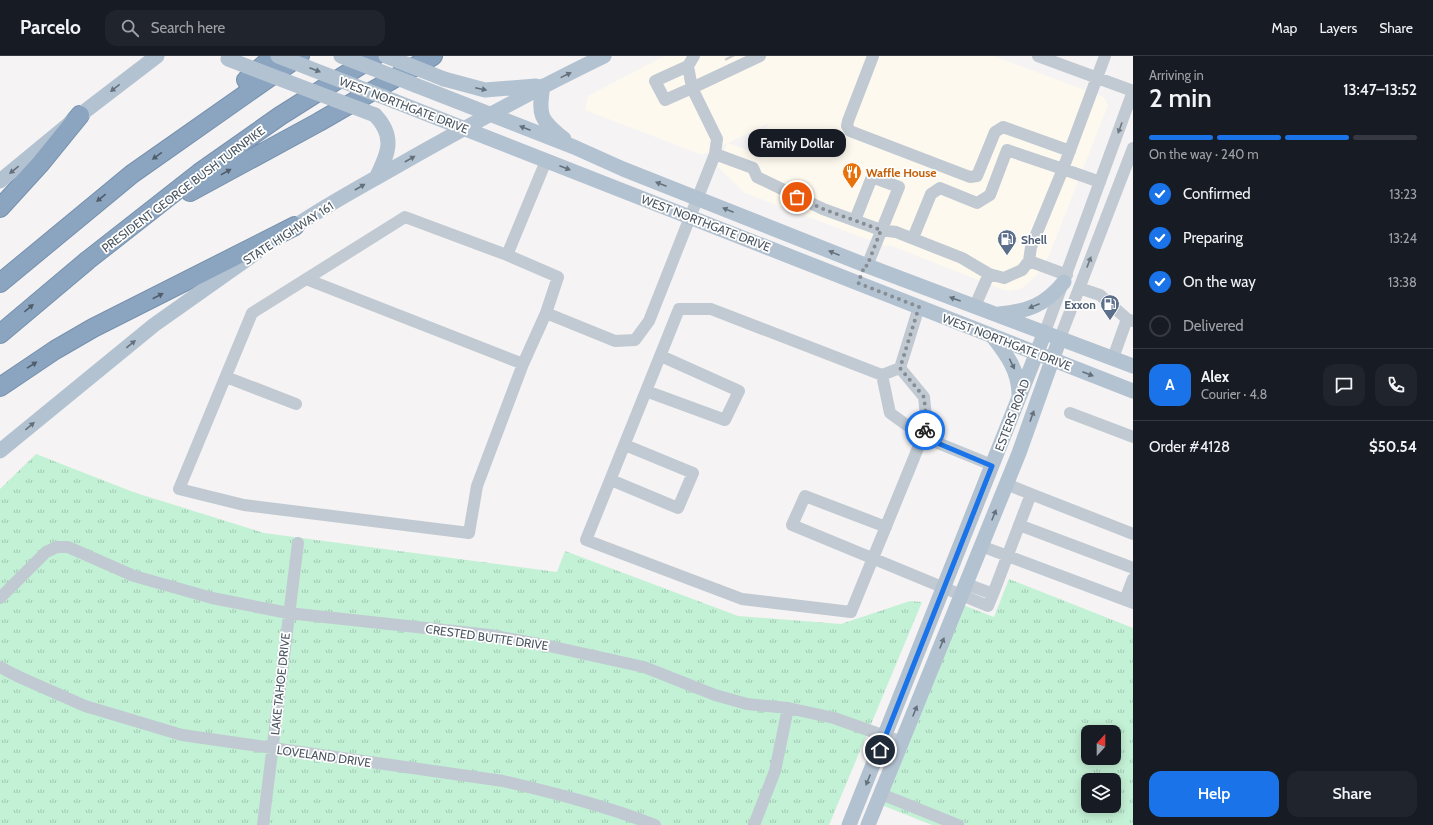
<!DOCTYPE html>
<html lang="en">
<head>
<meta charset="utf-8">
<style>
	:root { --surface:#171b24; --page:#20242c; --text:#f1f3f6; --muted:#9ea1a6; --line:#363941; --accent:#1a73e8 }
	body { margin:0; font-family:Cabin,sans-serif; background:var(--page); color:var(--text); height:100vh; display:flex; flex-direction:column; font-size:15px; white-space:nowrap }
	* { box-sizing:border-box; margin:0 }
	p { font-size:13px; color:var(--muted) }
	.icon { flex:none; width:22px; height:22px; fill:none; stroke:currentColor; stroke-width:2; stroke-linecap:round; stroke-linejoin:round }
	.map { position:relative; flex:1; overflow:hidden }
	.drawer { display:flex; flex-direction:column; background:var(--surface); width:300px }
	.drawer>* { flex:none }
	.needle { width:26px; rotate:21deg }
	.buttons { position:absolute; left:1081px; top:669px; display:grid; gap:8px }
	.buttons a { display:grid; place-items:center; width:40px; height:40px; border-radius:8px; background:var(--surface); box-shadow:0 2px 10px #0003; font-size:20px }
	.pin { position:absolute; display:grid; place-items:center; width:34px; height:34px; color:#fff; margin:-17px; border:2px solid #fff; border-radius:50%; box-shadow:0 1px 4px #0007 }
	.courier { position:absolute; display:grid; place-items:center; width:40px; height:40px; margin:-20px; border:3px solid #1a73e8; border-radius:50%; background:#fff; color:#222; box-shadow:0 1px 5px #0007 }
	.bubble { position:absolute; height:28px; border-radius:12px; background:var(--surface); box-shadow:0 2px 10px #0003; font-size:13px; font-weight:600; line-height:28px; text-align:center }
	.head em { font-style:normal; font-weight:600 }
	.head div { display:flex; flex-direction:column-reverse }
	.head { display:flex; align-items:center; justify-content:space-between; height:68px; padding:0 16px }
	h1 { font-size:26px; font-weight:600; line-height:30px }
	.bar { display:grid; grid-template-columns:repeat(4,1fr); gap:6px 4px; align-content:center; height:48px; padding:0 16px }
	.bar i { height:5px; border-radius:3px; background:var(--line) }
	.bar .on { background:var(--accent) }
	.bar p { grid-column:span 4 }
	.line { display:flex; align-items:center; gap:10px; padding:0 16px; border-top:1px solid var(--line) }
	.line div { flex:1 }
	.round { display:grid; place-items:center; flex:none; width:42px; height:42px; border-radius:12px; background:var(--page) }
	ol { padding:0 16px; list-style:none }
	li { display:flex; align-items:center; gap:12px; height:44px }
	li p { margin-inline-start:auto }
	li .icon { padding:4px; border-radius:50%; background:var(--accent); color:#fff; stroke-width:4 }
	li:last-child { color:var(--muted) }
	li i { width:22px; height:22px; border:2px solid var(--line); border-radius:50% }
	.primary-button { display:flex; gap:8px; margin-top:auto; padding:8px 16px }
	.primary-button a { flex:1; height:46px; border-radius:12px; background:var(--accent); color:#fff; font-size:16px; font-weight:600; line-height:46px; text-align:center }
	.primary-button a+a { background:var(--page); color:var(--text) }
	header { display:flex; align-items:center; gap:24px; box-sizing:border-box; height:56px; padding:0 20px; background:var(--surface); border-bottom:1px solid var(--line) }
	header strong { font-size:19px }
	nav { display:flex; gap:22px; margin-inline-start:auto; font-size:14px }
	.search { width:280px; height:36px; background:var(--page); display:flex; align-items:center; gap:10px; box-sizing:border-box; padding:0 14px; border-radius:12px; color:var(--muted); font-size:15px }
	main { display:flex; flex:1; min-height:0 }
	.map>svg:first-child { display:block }
	.commercial { fill:#fdf9ef; fill-rule:evenodd }
	.grass { fill:url(#grass-tufts); fill-rule:evenodd }
	.lines { fill:none; stroke-linecap:round; stroke-linejoin:round }
	.minor-tunnel { stroke:#caccce; stroke-width:12; stroke-dasharray:12 6; stroke-linecap:butt }
	.highway-casing { stroke:#7690ad; stroke-width:20 }
	.minor { stroke:#c1cad2; stroke-width:12 }
	.major { stroke:#b3c2d1; stroke-width:15 }
	.highway { stroke:#8ba5c1; stroke-width:18 }
	.major-bridge { stroke:#b3c2d1; stroke-width:15 }
	.oneway { fill:#64717d }
	.oneway2 { fill:#6e7983 }
	.oneway3 { fill:#505e6b }
	.done { stroke:#868d94; stroke-width:4; stroke-dasharray:0 7.2 }
	.route { stroke:#1a73e8; stroke-width:5 }
	.labels { text-anchor:middle; dominant-baseline:central; stroke-width:3.5; stroke-linejoin:round; paint-order:stroke }
	.street-label { font-size:12px; fill:#4a5661; stroke:#fff }
	.food-label { font-size:12px; font-weight:bold; fill:#c56008; stroke:#fff; text-anchor:start }
	.service-label { font-size:12px; font-weight:bold; fill:#4e5e75; stroke:#fff; text-anchor:start }
</style>
</head>
<body>
<header>
<strong>Parcelo</strong>
<div class="search"><svg class="icon" aria-label="search" viewBox="0 0 24 24"><circle cx="10" cy="10" r="6"/><path d="M15 15l6 6"/></svg>Search here</div>
<nav><a>Map</a><a>Layers</a><a>Share</a></nav>
</header>
<main>
<div class="map">
<svg width="1133" height="769" viewBox="0 0 1133 769">
	<defs>
		<pattern id="grass-tufts" width="24" height="20" patternUnits="userSpaceOnUse"><rect width="24" height="20" fill="#c3f1d5"/><path d="M3 7l-1-3M5 7V3M7 7l1-3M15 17l-1-3M17 17v-4M19 17l1-3" fill="none" stroke="#a0c6b0"/></pattern>
	</defs>
	<rect width="100%" height="100%" fill="#f5f3f3"/>
	<path class="commercial" d="M664,0H993L1104,41L1108,49L1050,197L1038,218L1022,232L1010,235L1001,233L892,190H885L745,137L718,111L727,87L702,99L585,54L588,40ZM768,68L755,97L728,87Z"/>
	<path class="grass" d="M36,398L133,436L264,477L557,516L565,495L738,560L841,568L910,545L922,546L829,769H0V433Z
		M1009,523L1133,572V769H932L884,750L963,549L994,561ZM1088,676H1114V702H1088ZM1088,724H1114V750H1088Z"/>
	<g class="lines">
		<path class="minor-tunnel" d="M730,0L731,2"/>
		<defs>
			<path id="highway" d="M246,24L274,0
				M190,136L319,66L433,0
				M0,152L41,107L80,59
				M0,227L132,118L300,0
				M0,278L88,204L199,117L280,60L375,0
				M0,331L55,294L93,272L295,170"/>
		</defs>
		<use href="#highway" class="highway-casing"/>
		<path class="minor" d="M873,0L848,65L847,70L850,75L970,121L977,120L995,76L1003,71L1070,95
			M1038,0L1133,35
			M688,10L692,32L665,44L655,25L688,10L694,0
			M715,98L717,83L692,32L760,0
			M546,105L507,199L405,161L252,257L179,433L244,449L469,477L477,430L523,308L546,257L615,285L635,284L649,265L715,98L753,112L757,121L823,153L881,174L896,176L962,202L989,218L1004,222L1022,214L1029,205L1031,191L1063,113L1100,126
			M855,164L872,121L899,131L867,210
			M913,182L931,138L940,132L977,147L990,139L1007,94L1063,113L1105,0
			M507,199L558,221L546,257
			M1029,205L1067,219
			M306,223L523,308
			M1079,232L1100,239L1127,263L1133,265
			M975,250L989,218
			M1045,276L1133,35
			M1060,282L1133,92
			M1113,302L1127,263
			M900,312L924,341L927,370L851,556L742,543L586,484L679,253H711L882,319L900,312L919,251
			M882,319L890,357L923,381L992,409
			M226,321L296,348
			M646,335L725,364L739,335L661,300
			M1070,357L1133,381
			M611,424L678,452L693,417L625,389
			M1031,438L1133,478
			M1019,469L1133,512
			M886,471L805,440L792,469L988,550L993,538L966,528
			M981,490L1133,547
			M993,538L1031,438L1006,428
			M0,542L46,496L57,491H68L134,520L212,542L288,557L490,579L549,590L644,611L715,639L747,648L788,652L834,662L902,686
			M1125,544L1133,523
			M0,611L17,620L85,650L182,679L503,725C554,737 606,750 655,769
			M881,738L958,769
			M263,769L298,487
			M754,769L775,715L788,652"/>
		<path class="major" d="M444,23L485,34L536,30
			M415,29L574,91L623,113L865,209L1133,310
			M543,30C538,59 540,64 564,83
			M394,45L1133,335
			M375,59C396,81 388,98 376,122
			M0,125L80,59L157,0
			M285,177C319,153 356,133 392,113C462,73 532,35 604,0
			M999,258C1029,255 1045,249 1064,226
			M993,281C1007,299 1019,315 1019,339
			M0,395L154,269L257,196
			M849,769L1045,276
			M868,769L1019,397L1060,282"/>
		<use href="#highway" class="highway"/>
		<path class="major-bridge" d="M278,0L394,45
			M341,0L415,29
			M386,0L444,23
			M228,3L375,59"/>
	</g>
	<defs><path id="oneway-solid" d="M-6-.8H1V-3.2L6.5 0L1 3.2V.8H-6Z"/></defs>
	<g class="oneway">
		<use href="#oneway-solid" transform="translate(315 14) rotate(21)"/>
		<use href="#oneway-solid" transform="translate(566 19) rotate(-26)"/>
		<use href="#oneway-solid" transform="translate(115 32) rotate(142)"/>
		<use href="#oneway-solid" transform="translate(481 33) rotate(12)"/>
		<use href="#oneway-solid" transform="translate(525 72) rotate(-159)"/>
		<use href="#oneway-solid" transform="translate(410 103) rotate(-30)"/>
		<use href="#oneway-solid" transform="translate(565 112) rotate(21)"/>
		<use href="#oneway-solid" transform="translate(14 114) rotate(141)"/>
		<use href="#oneway-solid" transform="translate(661 128) rotate(-159)"/>
		<use href="#oneway-solid" transform="translate(360 131) rotate(-30)"/>
		<use href="#oneway-solid" transform="translate(728 154) rotate(-158)"/>
		<use href="#oneway-solid" transform="translate(834 197) rotate(-158)"/>
		<use href="#oneway-solid" transform="translate(955 243) rotate(-160)"/>
		<use href="#oneway-solid" transform="translate(1034 250) rotate(158)"/>
		<use href="#oneway-solid" transform="translate(131 288) rotate(-39)"/>
		<use href="#oneway-solid" transform="translate(1012 308) rotate(64)"/>
		<use href="#oneway-solid" transform="translate(1088 318) rotate(21)"/>
		<use href="#oneway-solid" transform="translate(1032 360) rotate(-70)"/>
		<use href="#oneway-solid" transform="translate(30 370) rotate(-40)"/>
		<use href="#oneway-solid" transform="translate(994 459) rotate(-68)"/>
		<use href="#oneway-solid" transform="translate(942 587) rotate(-68)"/>
		<use href="#oneway-solid" transform="translate(915 655) rotate(-68)"/>
		<use href="#oneway-solid" transform="translate(868 724) rotate(112)"/>
	</g>
	<g class="oneway2">
		<use href="#oneway-solid" transform="translate(1120 72) rotate(110)"/>
		<use href="#oneway-solid" transform="translate(1089 206) rotate(-69)"/>
	</g>
	<g class="oneway3">
		<use href="#oneway-solid" transform="translate(157 100) rotate(144)"/>
		<use href="#oneway-solid" transform="translate(226 116) rotate(-29)"/>
		<use href="#oneway-solid" transform="translate(101 142) rotate(141)"/>
		<use href="#oneway-solid" transform="translate(158 240) rotate(-27)"/>
		<use href="#oneway-solid" transform="translate(29 252) rotate(-40)"/>
		<use href="#oneway-solid" transform="translate(32 309) rotate(-32)"/>
	</g>
	<g class="lines">
		<path class="done" d="M797,141L823,153L881,174L867,210L865,209L858,227L919,251L900,312L924,341L927,370L925,374"/>
		<path class="route" d="M880,694L992,410L923,381L925,374"/>
	</g>
	<defs>
		<symbol id="restaurant-pin" viewBox="-11 -11 22 30"><path d="M0 17L-7.5 6A9.5 9.5 0 1 1 7.5 6Z" fill="#e8710a" stroke="#fff"/><path d="M-5-6h1v4h1v-4h1v4h1v-4h1v5L-1.5 .5V6h-2V.5L-5-1ZM5-6V6H3V1.5H1.5Q1.5-4 5-6Z" fill="#fff"/></symbol>
		<symbol id="fuel-pin" viewBox="-11 -11 22 30"><path d="M0 17L-7.5 6A9.5 9.5 0 1 1 7.5 6Z" fill="#5c6f8a" stroke="#fff"/><path d="M-5.5-6h7V0h2V4h1.3V-2.5L3-4.5l.8-.8L6-3V5H2.5V1h-1V6h-7ZM-4.2-4.7v3.2H.2V-4.7Z" fill="#fff"/></symbol>
	</defs>
	<g fill-rule="evenodd">
		<use href="#restaurant-pin" x="841" y="105" width="22" height="30"/>
		<use href="#fuel-pin" x="996" y="172" width="22" height="30"/>
		<use href="#fuel-pin" x="1099" y="237" width="22" height="30"/>
	</g>
	<g class="labels">
		<g class="street-label">
			<text transform="translate(404 49) rotate(21)">WEST NORTHGATE DRIVE</text>
			<text transform="translate(183 133) rotate(-37)">PRESIDENT GEORGE BUSH TURNPIKE</text>
			<text transform="translate(706 167) rotate(21)">WEST NORTHGATE DRIVE</text>
			<text transform="translate(288 177) rotate(-33)">STATE HIGHWAY 161</text>
			<text transform="translate(1007 286) rotate(21)">WEST NORTHGATE DRIVE</text>
			<text transform="translate(1012 359) rotate(-69)">ESTERS ROAD</text>
			<text transform="translate(487 581) rotate(8)">CRESTED BUTTE DRIVE</text>
			<text transform="translate(280 628) rotate(-84)">LAKE TAHOE DRIVE</text>
			<text transform="translate(324 700) rotate(8)">LOVELAND DRIVE</text>
		</g>
		<g class="food-label">
			<text x="866" y="116">Waffle House</text>
		</g>
		<g class="service-label">
			<text x="1021" y="183">Shell</text>
			<text x="1096" y="248" text-anchor="end">Exxon</text>
		</g>
	</g>
</svg>
<div class="buttons">
<a><svg class="needle" viewBox="-14 -14 28 28"><path d="M0-13l5 13h-10z" fill="#e53935"/><path d="M0 13l5-13h-10z" fill="#9ea1a6"/></svg></a>
<a><svg class="icon" aria-label="layers" viewBox="0 0 24 24"><path d="M12 4l9 5-9 5-9-5zM3 14l9 5 9-5"/></svg></a>
</div>
<div class="pin" style="left:797px;top:141px;background:#ea580c"><svg class="icon" aria-label="bag" viewBox="0 0 24 24"><path d="M5 8h14l-1 12H6zM9 8a3 3 0 0 1 6 0"/></svg></div>
<div class="pin" style="left:880px;top:694px;background:#1f2937"><svg class="icon" aria-label="home" viewBox="0 0 24 24"><path d="M3 11l9-7 9 7M6 9v11h12V9"/></svg></div>
<div class="courier" style="left:925px;top:374px"><svg class="icon" aria-label="bike" viewBox="0 0 24 24"><circle cx="6" cy="16" r="4"/><circle cx="18" cy="16" r="4"/><path d="M6 16l4-8h5l3 8M10 8l3 8H6M13 5h3"/></svg></div>
<div class="bubble" style="left:748px;top:73px;width:98px">Family Dollar</div>
</div>
<section class="drawer">
<div class="head"><div><h1>2 min</h1><p>Arriving in</p></div><em>13:47–13:52</em></div>
<div class="bar"><i class="on"></i><i class="on"></i><i class="on"></i><i></i><p>On the way · 240 m</p></div>
<ol>
<li><svg class="icon" aria-label="check" viewBox="0 0 24 24"><path d="M5 12l5 5 9-10"/></svg>Confirmed<p>13:23</p></li>
<li><svg class="icon" aria-label="check" viewBox="0 0 24 24"><path d="M5 12l5 5 9-10"/></svg>Preparing<p>13:24</p></li>
<li><svg class="icon" aria-label="check" viewBox="0 0 24 24"><path d="M5 12l5 5 9-10"/></svg>On the way<p>13:38</p></li>
<li><i></i>Delivered</li>
</ol>
<div class="line" style="height:72px"><b class="round" style="background:var(--accent);color:#fff">A</b><div><b>Alex</b><p>Courier · 4.8</p></div><a class="round"><svg class="icon" aria-label="chat" viewBox="0 0 24 24"><path d="M4 5h16v11H9l-5 4z"/></svg></a><a class="round"><svg class="icon" aria-label="phone" viewBox="0 0 24 24"><path d="M5 4h4l2 5-3 2q2 4 5 5l2-3 5 2v4C11 20 4 13 5 4z"/></svg></a></div>
<div class="line" style="height:52px"><div>Order #4128</div><b>$50.54</b></div>
<div class="primary-button"><a>Help</a><a>Share</a></div>
</section>
</main>
</body>
</html>
